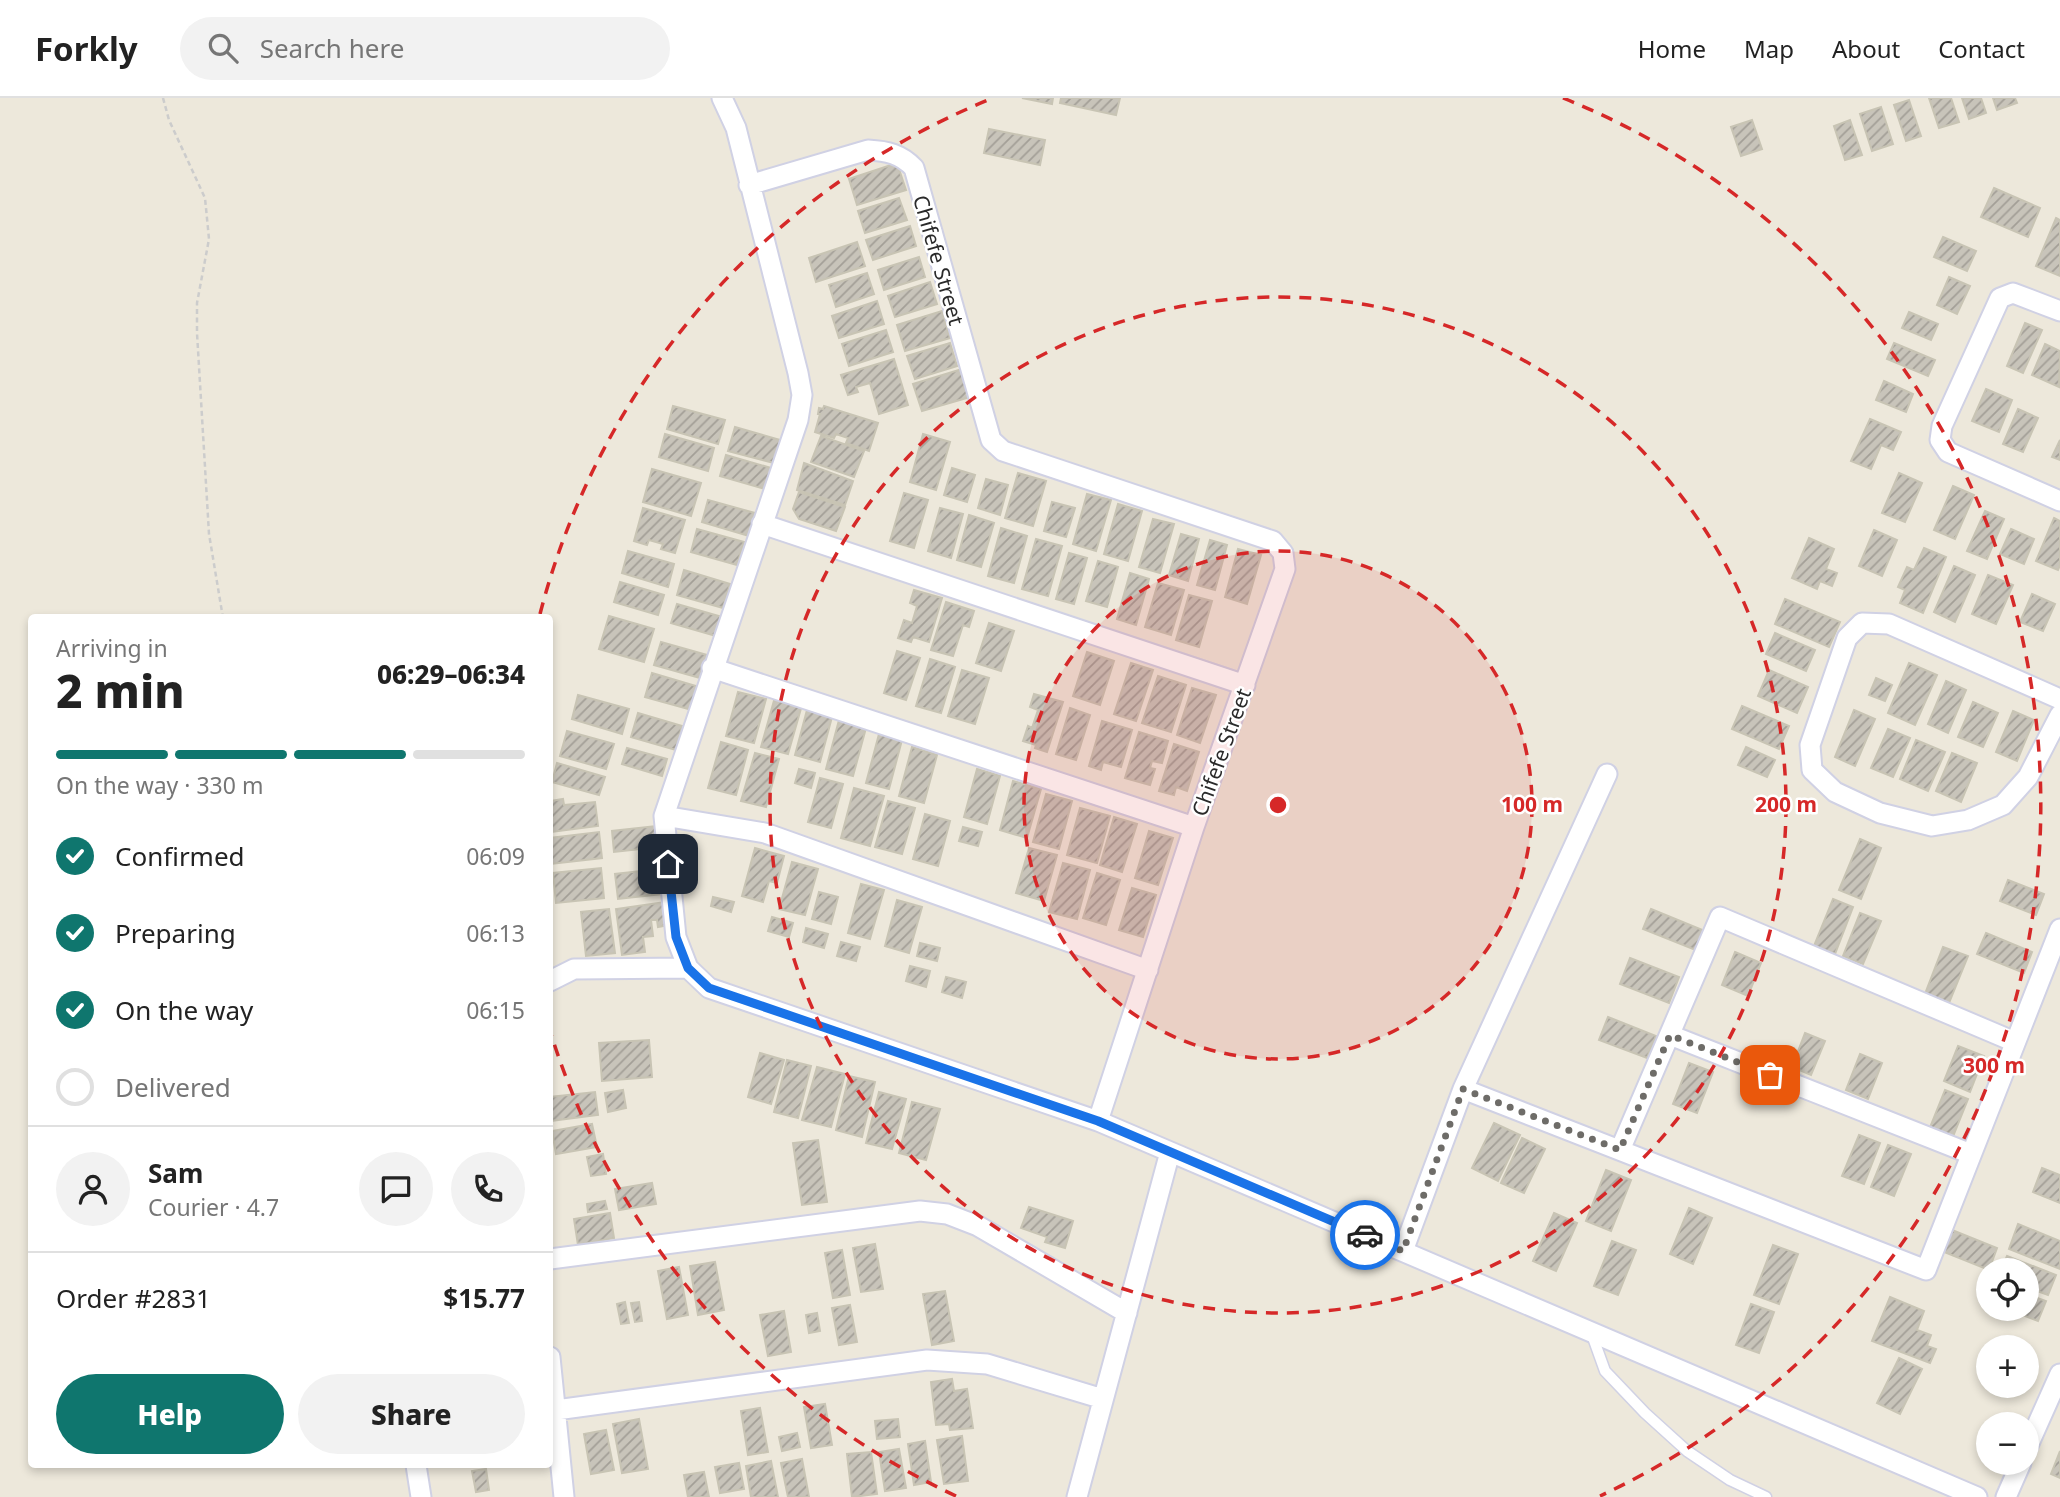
<!DOCTYPE html>
<html lang="en">
<head>
<meta charset="utf-8">
<style>
	:root { --surface:#fff; --page:#f2f2f2; --text:#222; --muted:#767676; --line:#e0e0e0; --accent:#0f766e }
	body { margin:0; font-family:"Noto Sans",sans-serif; background:var(--page); color:var(--text); height:100vh; display:flex; flex-direction:column; font-size:26px; white-space:nowrap }
	* { box-sizing:border-box; margin:0 }
	p { font-size:23px; color:var(--muted) }
	.icon { flex:none; width:38px; height:38px; fill:none; stroke:currentColor; stroke-width:2; stroke-linecap:round; stroke-linejoin:round }
	.map { position:relative; flex:1; overflow:hidden }
	.drawer { position:absolute; left:28px; top:516px; width:525px; height:854px; display:flex; flex-direction:column; background:var(--surface); border-radius:7px; box-shadow:0 4px 10px #0003 }
	.drawer>* { flex:none }
	.fabs { position:absolute; left:1976px; top:1160px; display:grid; gap:14px }
	.fabs a { display:grid; place-items:center; width:63px; height:63px; border-radius:50%; background:var(--surface); box-shadow:0 4px 10px #0003; font-size:35px }
	.pin { position:absolute; display:grid; place-items:center; width:60px; height:60px; color:#fff; margin:-30px; border-radius:14px; box-shadow:0 4px 10px #0006 }
	.courier { position:absolute; display:grid; place-items:center; width:70px; height:70px; margin:-35px; border:5px solid #1a73e8; border-radius:50%; background:#fff; color:#222; box-shadow:0 2px 9px #0007 }
	.head em { font-style:normal; font-weight:800 }
	.head div { display:flex; flex-direction:column-reverse }
	.head { display:flex; align-items:center; justify-content:space-between; height:119px; padding:0 28px }
	h1 { font-size:46px; font-weight:800; line-height:52px }
	.bar { display:grid; grid-template-columns:repeat(4,1fr); gap:10px 7px; align-content:center; height:84px; padding:0 28px }
	.bar i { height:9px; border-radius:5px; background:var(--line) }
	.bar .on { background:var(--accent) }
	.bar p { grid-column:span 4 }
	.line { display:flex; align-items:center; gap:18px; padding:0 28px; border-top:2px solid var(--line) }
	.line div { flex:1 }
	.round { display:grid; place-items:center; flex:none; width:74px; height:74px; border-radius:37px; background:var(--page) }
	ol { padding:0 28px; list-style:none }
	li { display:flex; align-items:center; gap:21px; height:77px }
	li p { margin-inline-start:auto }
	li .icon { padding:7px; border-radius:50%; background:var(--accent); color:#fff; stroke-width:4 }
	li:last-child { color:var(--muted) }
	li i { width:38px; height:38px; border:4px solid var(--line); border-radius:50% }
	.cta { display:flex; gap:14px; margin-top:auto; padding:14px 28px }
	.cta a { flex:1; height:80px; border-radius:42px; background:var(--accent); color:#fff; font-size:28px; font-weight:800; line-height:80px; text-align:center }
	.cta a+a { background:var(--page); color:var(--text) }
	header { display:flex; align-items:center; gap:42px; box-sizing:border-box; height:98px; padding:0 35px; background:var(--surface); border-bottom:2px solid var(--line) }
	header strong { font-size:33px }
	nav { display:flex; gap:38px; margin-inline-start:auto; font-size:24px }
	.search { width:490px; height:63px; background:var(--page); display:flex; align-items:center; gap:18px; box-sizing:border-box; padding:0 24px; border-radius:38px; color:var(--muted); font-size:26px }
	.map>svg:first-child { display:block }
	.building { fill:url(#building-hatch); stroke:#c8c4b4; stroke-width:2 }
	.lines { fill:none; stroke-linecap:round; stroke-linejoin:round }
	.service-casing { stroke:#d0d1e4; stroke-width:13 }
	.minor-casing { stroke:#d0d1e4; stroke-width:23 }
	.path { stroke:#ccc; stroke-width:2.5; stroke-dasharray:5 3.5; stroke-linecap:butt }
	.service { stroke:#fff; stroke-width:10 }
	.minor { stroke:#fff; stroke-width:19 }
	.done { stroke:#6e6c68; stroke-width:7; stroke-dasharray:0 12.6 }
	.route { stroke:#1a73e8; stroke-width:9 }
	.ring { fill:none; stroke:#d62828; stroke-width:3.5; stroke-dasharray:12 9 }
	.labels { text-anchor:middle; dominant-baseline:central; stroke-width:5; stroke-linejoin:round; paint-order:stroke }
	.street-label { font-size:21px; fill:#2a2a2a; stroke:#fff }
	.centre { fill:#d62828; stroke:#fff; stroke-width:3.5 }
	.ring-label { font-size:21px; text-anchor:middle; font-weight:bold; fill:#d62828; stroke:#fff; stroke-width:5; stroke-linejoin:round; paint-order:stroke }
</style>
</head>
<body>
<header>
<strong>Forkly</strong>
<div class="search"><svg class="icon" aria-label="search" viewBox="0 0 24 24"><circle cx="10" cy="10" r="6"/><path d="M15 15l6 6"/></svg>Search here</div>
<nav><a>Home</a><a>Map</a><a>About</a><a>Contact</a></nav>
</header>
<div class="map">
<svg width="2060" height="1399" viewBox="0 0 2060 1399">
	<defs>
		<pattern id="building-hatch" width="6" height="6" patternUnits="userSpaceOnUse" patternTransform="scale(1.75)"><rect width="6" height="6" fill="#c8c4ba"/><path d="M-1 1l2-2M0 6l6-6M5 7l2-2" fill="none" stroke="#a39f97"/></pattern>
	</defs>
	<rect width="100%" height="100%" fill="#ede8db"/>
	<path class="building" d="M1022,0H1053L1052,6Z
		M1061,0H1120L1116,17L1060,5Z
		M1929,0H1951L1959,24L1939,30Z
		M1962,0H1981L1986,15L1969,21Z
		M1993,0H2015L2017,5L1997,12Z
		M1909,2L1921,38L1906,43L1894,7Z
		M1881,9L1893,46L1872,53L1860,16Z
		M1752,22L1762,51L1741,58L1731,29Z
		M1850,22L1862,57L1845,62L1834,28Z
		M989,31L1045,42L1040,67L984,55Z
		M897,65L906,92L857,107L849,81Z
		M1994,90L2040,110L2028,139L1981,119Z
		M899,100L907,122L865,135L858,113Z
		M2056,120L2060,122V178L2036,168Z
		M910,128L916,148L873,162L866,142Z
		M1943,139L1976,153L1967,173L1934,159Z
		M857,144L865,168L816,184L809,160Z
		M919,159L925,179L884,192L878,172Z
		M867,175L874,196L836,209L829,187Z
		M1949,179L1970,188L1957,216L1937,207Z
		M930,184L937,206L895,219L888,198Z
		M877,203L884,226L839,240L832,218Z
		M942,213L950,240L905,253L897,227Z
		M1909,214L1938,226L1931,242L1902,230Z
		M2025,225L2042,232L2023,275L2007,268Z
		M886,232L893,254L849,268L842,246Z
		M950,245L957,268L915,281L907,258Z
		M1894,245L1935,262L1928,278L1887,261Z
		M2045,246L2060,253L2059,289L2032,277Z
		M894,261L908,307L879,316L870,285L856,289L858,294L848,297L841,277Z
		M962,271L970,299L922,313L913,286Z
		M1884,283L1913,296L1906,314L1876,302Z
		M1986,291L2012,302L1999,334L1972,323Z
		M673,308L725,322L718,346L667,331Z
		M824,308L878,325L869,353L846,345L848,340L836,336L834,340L815,334L820,316H818L819,310L823,311Z
		M2018,311L2038,320L2023,354L2003,346Z
		M1870,321L1901,334L1893,352L1881,347L1871,371L1851,363Z
		M735,329L780,342L774,365L728,353Z
		M665,336L714,350L708,373L659,359Z
		M923,336L950,344L936,392L910,384Z
		M821,338L864,353L854,379L811,364Z
		M2060,342V362L2052,359Z
		M726,357L771,370L765,391L720,378Z
		M804,365L853,383L845,407L797,392Z
		M952,370L975,377L967,404L944,397Z
		M652,371L701,385L691,418L643,404Z
		M1018,375L1046,383L1033,428L1005,420Z
		M1899,375L1922,385L1905,424L1882,415Z
		M986,381L1008,387L1000,417L978,410Z
		M1953,388L1974,397L1955,441L1934,432Z
		M799,394L845,409L836,433L799,421L793,411Z
		M904,395L928,402L914,450L890,443Z
		M1087,396L1111,402L1096,453L1073,446Z
		M708,402L755,415L749,438L702,424Z
		M1052,404L1075,410L1066,439L1044,433Z
		M1118,406L1142,413L1128,463L1104,456Z
		M643,410L685,422L675,455L661,451L663,446L649,442L647,447L634,443Z
		M940,410L963,416L951,460L928,453Z
		M1985,413L2004,421L1987,461L1967,453Z
		M969,417L994,425L981,469L957,462Z
		M2054,420L2060,423V467L2058,472L2036,463Z
		M1153,421L1174,426L1160,475L1139,469Z
		M1001,430L1027,438L1014,485L988,478Z
		M697,431L744,444L737,467L691,454Z
		M2011,431L2034,441L2024,466L2000,456Z
		M1874,432L1897,442L1882,478L1859,468Z
		M1181,436L1199,441L1188,483L1169,477Z
		M1809,440L1834,451L1826,471L1837,475L1832,488L1820,483L1817,491L1792,480Z
		M1036,441L1062,448L1048,498L1022,491Z
		M1210,442L1227,447L1215,492L1197,487Z
		M1924,450L1946,459L1923,515L1900,505L1905,492L1898,489L1907,469L1914,472Z
		M1238,451L1261,457L1247,506L1225,499Z
		M628,453L674,466L668,489L622,475Z
		M1069,455L1087,460L1074,506L1056,501Z
		M1098,463L1118,469L1107,509L1086,503Z
		M1954,468L1975,477L1955,524L1934,514Z
		M684,472L730,486L723,510L677,497Z
		M1130,475L1149,481L1136,527L1117,521Z
		M1988,477L2013,487L1996,526L1972,516Z
		M620,484L664,497L658,517L614,504Z
		M1158,485L1184,492L1171,537L1145,529Z
		M914,492L942,500L929,544L913,539L911,544L898,540L904,522L912,525L917,508L910,505Z
		M2032,496L2055,506L2043,533L2020,524Z
		M1189,497L1212,503L1199,549L1176,542Z
		M1785,501L1840,524L1829,549L1775,526Z
		M946,504L974,513L969,529L963,527L953,558L931,552Z
		M677,506L722,519L716,538L671,525Z
		M609,518L654,531L644,564L599,551Z
		M989,525L1014,533L1001,573L976,565Z
		M1775,535L1815,552L1806,573L1766,556Z
		M661,544L707,557L700,580L654,567Z
		M897,553L920,560L906,602L884,595Z
		M1087,554L1114,563L1100,607L1073,598Z
		M930,561L955,569L941,615L916,608Z
		M1131,565L1153,572L1136,623L1114,616Z
		M1909,565L1937,577L1915,627L1888,615Z
		M962,572L989,580L975,626L948,618Z
		M1769,572L1808,589L1797,615L1758,598Z
		M652,575L699,589L692,612L645,599Z
		M1158,578L1186,587L1171,634L1142,625Z
		M1876,580L1892,587L1885,603L1869,597Z
		M1946,583L1966,592L1948,635L1928,626Z
		M1192,590L1216,597L1200,645L1177,637Z
		M738,594L766,601L754,645L726,638Z
		M1034,596L1063,604L1047,654L1035,650L1036,647L1023,643L1028,628L1032,630L1038,612L1030,609Z
		M578,597L629,611L622,636L572,621Z
		M775,599L802,607L788,656L761,649Z
		M1973,604L1998,615L1983,649L1958,639Z
		M1742,608L1789,628L1779,651L1732,631Z
		M1070,610L1090,617L1076,662L1056,656Z
		M807,612L832,619L820,664L795,657Z
		M1854,612L1875,621L1855,668L1835,659Z
		M2013,613L2034,622L2017,663L1996,654Z
		M638,615L682,628L676,652L631,639Z
		M839,622L866,630L853,678L826,671Z
		M1102,623L1132,632L1121,669L1103,664L1101,672L1089,668Z
		M1888,631L1910,640L1893,679L1871,670Z
		M567,633L614,646L606,671L560,658Z
		M1139,634L1168,643L1162,665L1152,663L1150,670L1155,671L1150,687L1125,680Z
		M879,636L902,642L889,691L866,685Z
		M1916,642L1945,654L1928,693L1900,681Z
		M721,644L748,652L736,697L708,690Z
		M1174,646L1199,654L1187,693L1176,689L1174,697L1159,693Z
		M912,649L937,657L924,705L899,698Z
		M1746,649L1775,662L1767,679L1738,667Z
		M627,650L667,661L662,678L622,666Z
		M755,655L779,661L766,709L741,703Z
		M1952,655L1977,665L1961,704L1936,693Z
		M557,665L605,679L599,697L552,684Z
		M799,671L815,675L811,690L795,685Z
		M977,671L1000,678L987,726L964,719Z
		M820,680L843,686L831,730L808,724Z
		M1013,683L1041,691L1027,740L1000,732Z
		M854,690L884,698L870,748L841,740Z
		M1046,696L1072,703L1059,751L1033,744Z
		M563,701L564,707L595,704L598,728L550,734V703Z
		M888,703L915,710L902,756L875,749Z
		M1080,710L1110,718L1097,765L1067,757Z
		M925,716L950,723L938,768L913,761Z
		M1114,719L1137,726L1122,774L1100,767Z
		M656,728L658,749L614,754L612,733Z
		M963,729L982,734L978,748L959,743Z
		M1149,733L1173,740L1158,787L1135,780Z
		M599,734L602,760L551,766L550,740Z
		M1860,741L1881,750L1861,801L1839,792Z
		M755,750L784,758L777,785L769,783L763,804L742,798Z
		M1029,750L1057,757L1044,803L1016,795Z
		M792,764L818,771L805,817L779,811Z
		M1063,765L1090,772L1077,821L1049,814Z
		M601,770L604,800L556,805L553,775Z
		M659,771L662,796L618,801L615,776Z
		M1097,775L1120,782L1106,827L1083,820Z
		M2008,782L2044,796L2036,817L2000,803Z
		M861,786L884,792L870,841L848,835Z
		M1132,790L1156,797L1143,839L1119,832Z
		M819,794L838,799L831,826L812,821Z
		M713,799L734,804L731,814L711,808Z
		M1833,801L1853,809L1835,856L1814,848Z
		M897,802L922,809L909,855L885,848Z
		M666,804L669,827L658,829L657,822H651L653,838L643,839L645,854L622,857L616,811Z
		M609,811L615,855L586,858L581,814Z
		M1651,811L1705,833L1698,853L1643,831Z
		M1860,815L1881,823L1863,866L1843,858Z
		M772,819L793,825L789,839L768,833Z
		M806,830L828,836L824,850L803,844Z
		M1986,835L2032,854L2024,875L1977,856Z
		M841,844L860,849L856,863L837,858Z
		M920,845L940,850L937,863L917,858Z
		M1943,849L1968,858L1949,905L1925,896Z
		M1735,854L1761,865L1748,898L1722,887Z
		M1630,860L1679,879L1669,905L1620,886Z
		M910,868L930,873L926,889L906,883Z
		M946,879L966,884L962,900L942,894Z
		M1608,919L1656,938L1647,960L1599,942Z
		M1805,935L1825,943L1811,977L1792,969Z
		M649,942L652,979L602,983L599,945Z
		M1958,948L1984,958L1970,994L1944,983Z
		M760,955L784,962L771,1006L748,999Z
		M1860,956L1882,965L1868,1001L1846,992Z
		M787,962L811,968L798,1020L774,1014Z
		M1689,965L1713,974L1697,1015L1673,1006Z
		M817,969L845,976L831,1029L802,1022Z
		M849,978L875,984L862,1039L836,1032Z
		M623,992L626,1010L608,1014L605,995Z
		M1945,992L1968,1001L1952,1041L1929,1032Z
		M595,994L598,1017L550,1023V999Z
		M879,994L906,1001L892,1051L866,1045Z
		M912,1004L940,1011L926,1062L899,1055Z
		M1494,1025L1520,1037L1498,1083L1472,1070Z
		M592,1026L597,1049L556,1056L552,1033Z
		M1859,1037L1880,1045L1864,1086L1842,1078Z
		M1522,1040L1545,1051L1524,1095L1501,1085Z
		M818,1042L827,1104L802,1107L793,1045Z
		M1888,1047L1911,1056L1894,1098L1871,1089Z
		M603,1056L606,1076L591,1078L587,1059Z
		M2042,1070L2060,1077V1105L2033,1094Z
		M1606,1072L1631,1082L1611,1133L1586,1123Z
		M652,1085L656,1106L619,1112L615,1091Z
		M605,1103L607,1111L588,1114L587,1106Z
		M1029,1109L1073,1123L1065,1150L1045,1144L1047,1139L1021,1130Z
		M1689,1110L1712,1120L1693,1166L1670,1156Z
		M610,1115L614,1140L578,1147L574,1121Z
		M1554,1115L1577,1125L1556,1173L1533,1163Z
		M2018,1126L2060,1143V1171L2009,1151Z
		M1952,1132L1997,1150L1989,1172L1944,1154Z
		M1612,1143L1636,1152L1618,1197L1594,1188Z
		M875,1146L883,1191L861,1194L853,1150Z
		M1773,1147L1798,1156L1779,1206L1754,1197Z
		M842,1152L850,1197L833,1200L825,1155Z
		M2007,1158L2056,1177L2048,1197L2026,1189V1172H2001Z
		M715,1164L724,1212L698,1217L690,1168Z
		M679,1169L688,1217L667,1221L658,1173Z
		M945,1193L954,1243L932,1247L923,1196Z
		M2026,1196L2046,1203L2038,1223L2007,1211H2026Z
		M1890,1199L1924,1213L1917,1232L1931,1237L1927,1248L1936,1251L1930,1265L1872,1243Z
		M625,1204L629,1225L621,1226L617,1206Z
		M639,1204L642,1223L635,1224L631,1205Z
		M1751,1206L1774,1214L1759,1255L1736,1247Z
		M850,1207L857,1244L839,1247L832,1210Z
		M784,1213L791,1254L768,1258L760,1217Z
		M817,1215L820,1233L809,1235L806,1217Z
		M1899,1260L1922,1271L1900,1316L1877,1305Z
		M952,1281L954,1293L967,1291L973,1330L950,1332L949,1326L936,1327L931,1284Z
		M825,1306L832,1347L811,1350L804,1309Z
		M760,1310L768,1354L748,1357L741,1313Z
		M639,1321L648,1371L622,1375L613,1326Z
		M898,1321L900,1339L877,1341L875,1323Z
		M606,1332L614,1372L591,1376L584,1336Z
		M797,1335L800,1349L782,1353L779,1339Z
		M962,1338L968,1383L944,1386L937,1342Z
		M925,1343L931,1384L914,1387L908,1346Z
		M899,1351L906,1390L885,1393L879,1354Z
		M2060,1353V1380L2051,1376Z
		M871,1354L877,1396L852,1399L847,1356Z
		M802,1361L809,1399H788L781,1365Z
		M771,1363L778,1399H751L746,1368Z
		M739,1365L744,1391L720,1395L715,1369Z
		M486,1371L489,1392L476,1394L472,1373Z
		M704,1374L709,1399H688L684,1377Z"/>
	<g class="lines">
		<defs>
			<path id="service" d="M1591,1234L1605,1273L1645,1315L1687,1353L1730,1382L1766,1399"/>
			<path id="minor" d="M722,0L736,30L798,275L802,297L798,322L664,718L676,839L688,870L709,890L1098,1023L1194,729L1285,471L1283,455L1273,443L1003,353L991,342L914,70C901,56 887,53 868,52L749,87
				M2060,213L2013,195L2000,200L1942,328L1940,342L1948,354L2060,403
				M762,426L1245,587
				M712,570L1194,729
				M2060,601L1889,526L1862,525L1847,540L1810,647L1812,672L1835,694L1880,715L1932,728L1968,722L2003,707L2028,679L2060,617
				M664,718L765,735L1148,872
				M550,883L574,871L688,870
				M1670,937L1971,1056
				M1463,991L1607,676
				M1098,1023L1977,1399
				M1620,1052L1720,819L2015,944
				M1403,1153L1463,991L1926,1172L2060,831
				M550,1161L920,1113L947,1116L978,1128L1127,1215
				M550,1259L564,1399
				M556,1312L927,1262L987,1266L1103,1301
				M2026,1352L2060,1276
				M416,1367L421,1399
				M1077,1399L1170,1054
				M2006,1399L2021,1365"/>
		</defs>
		<use href="#service" class="service-casing"/>
		<use href="#minor" class="minor-casing"/>
		<path class="path" d="M163,0L169,22L205,100L209,141L197,205V235L209,436L223,520"/>
		<use href="#service" class="service"/>
		<use href="#minor" class="minor"/>
	</g>
	<g class="lines">
		<path class="done" d="M1365,1137L1403,1153L1463,991L1620,1052L1670,937L1770,977"/>
		<path class="route" d="M668,766L676,839L688,870L709,890L1098,1023L1365,1137"/>
	</g>
	<circle cx="1278" cy="707" r="254" fill="#d62828" fill-opacity=".12"/>
	<g class="ring">
		<circle cx="1278" cy="707" r="254"/>
		<circle cx="1278" cy="707" r="508"/>
		<path d="M956 1398A762 762 0 0 1 551 936M540 516A762 762 0 0 1 993 0M1563 0A762 762 0 0 1 1600 1398"/>
	</g>
	<g class="labels">
		<g class="street-label">
			<text transform="translate(939 162) rotate(74)">Chifefe Street</text>
			<text transform="translate(1221 654) rotate(-70)">Chifefe Street</text>
		</g>
	</g>
	<circle cx="1278" cy="707" r="10" class="centre"/>
	<g class="ring-label">
		<text x="1532" y="714">100 m</text>
		<text x="1786" y="714">200 m</text>
		<text x="1994" y="975">300 m</text>
	</g>
</svg>
<div class="fabs">
<a><svg class="icon" aria-label="locate" viewBox="0 0 24 24"><circle cx="12" cy="12" r="6"/><path d="M12 2v4M12 18v4M2 12h4M18 12h4"/></svg></a>
<a>+</a>
<a>−</a>
</div>
<div class="pin" style="left:1770px;top:977px;background:#ea580c"><svg class="icon" aria-label="bag" viewBox="0 0 24 24"><path d="M5 8h14l-1 12H6zM9 8a3 3 0 0 1 6 0"/></svg></div>
<div class="pin" style="left:668px;top:766px;background:#1f2937"><svg class="icon" aria-label="home" viewBox="0 0 24 24"><path d="M3 11l9-7 9 7M6 9v11h12V9"/></svg></div>
<div class="courier" style="left:1365px;top:1137px"><svg class="icon" aria-label="car" viewBox="0 0 24 24"><path d="M5 17H2v-5l4-1 3-4h7l3 4 3 1v5h-3M9 17h6M6 11h13"/><circle cx="7" cy="17" r="2"/><circle cx="17" cy="17" r="2"/></svg></div>
<section class="drawer">
<div class="head"><div><h1>2 min</h1><p>Arriving in</p></div><em>06:29–06:34</em></div>
<div class="bar"><i class="on"></i><i class="on"></i><i class="on"></i><i></i><p>On the way · 330 m</p></div>
<ol>
<li><svg class="icon" aria-label="check" viewBox="0 0 24 24"><path d="M5 12l5 5 9-10"/></svg>Confirmed<p>06:09</p></li>
<li><svg class="icon" aria-label="check" viewBox="0 0 24 24"><path d="M5 12l5 5 9-10"/></svg>Preparing<p>06:13</p></li>
<li><svg class="icon" aria-label="check" viewBox="0 0 24 24"><path d="M5 12l5 5 9-10"/></svg>On the way<p>06:15</p></li>
<li><i></i>Delivered</li>
</ol>
<div class="line" style="height:126px"><a class="round"><svg class="icon" aria-label="person" viewBox="0 0 24 24"><circle cx="12" cy="8" r="4"/><path d="M4 21q1-7 8-7t8 7"/></svg></a><div><b>Sam</b><p>Courier · 4.7</p></div><a class="round"><svg class="icon" aria-label="chat" viewBox="0 0 24 24"><path d="M4 5h16v11H9l-5 4z"/></svg></a><a class="round"><svg class="icon" aria-label="phone" viewBox="0 0 24 24"><path d="M5 4h4l2 5-3 2q2 4 5 5l2-3 5 2v4C11 20 4 13 5 4z"/></svg></a></div>
<div class="line" style="height:91px"><div>Order #2831</div><b>$15.77</b></div>
<div class="cta"><a>Help</a><a>Share</a></div>
</section>
</div>
</body>
</html>
